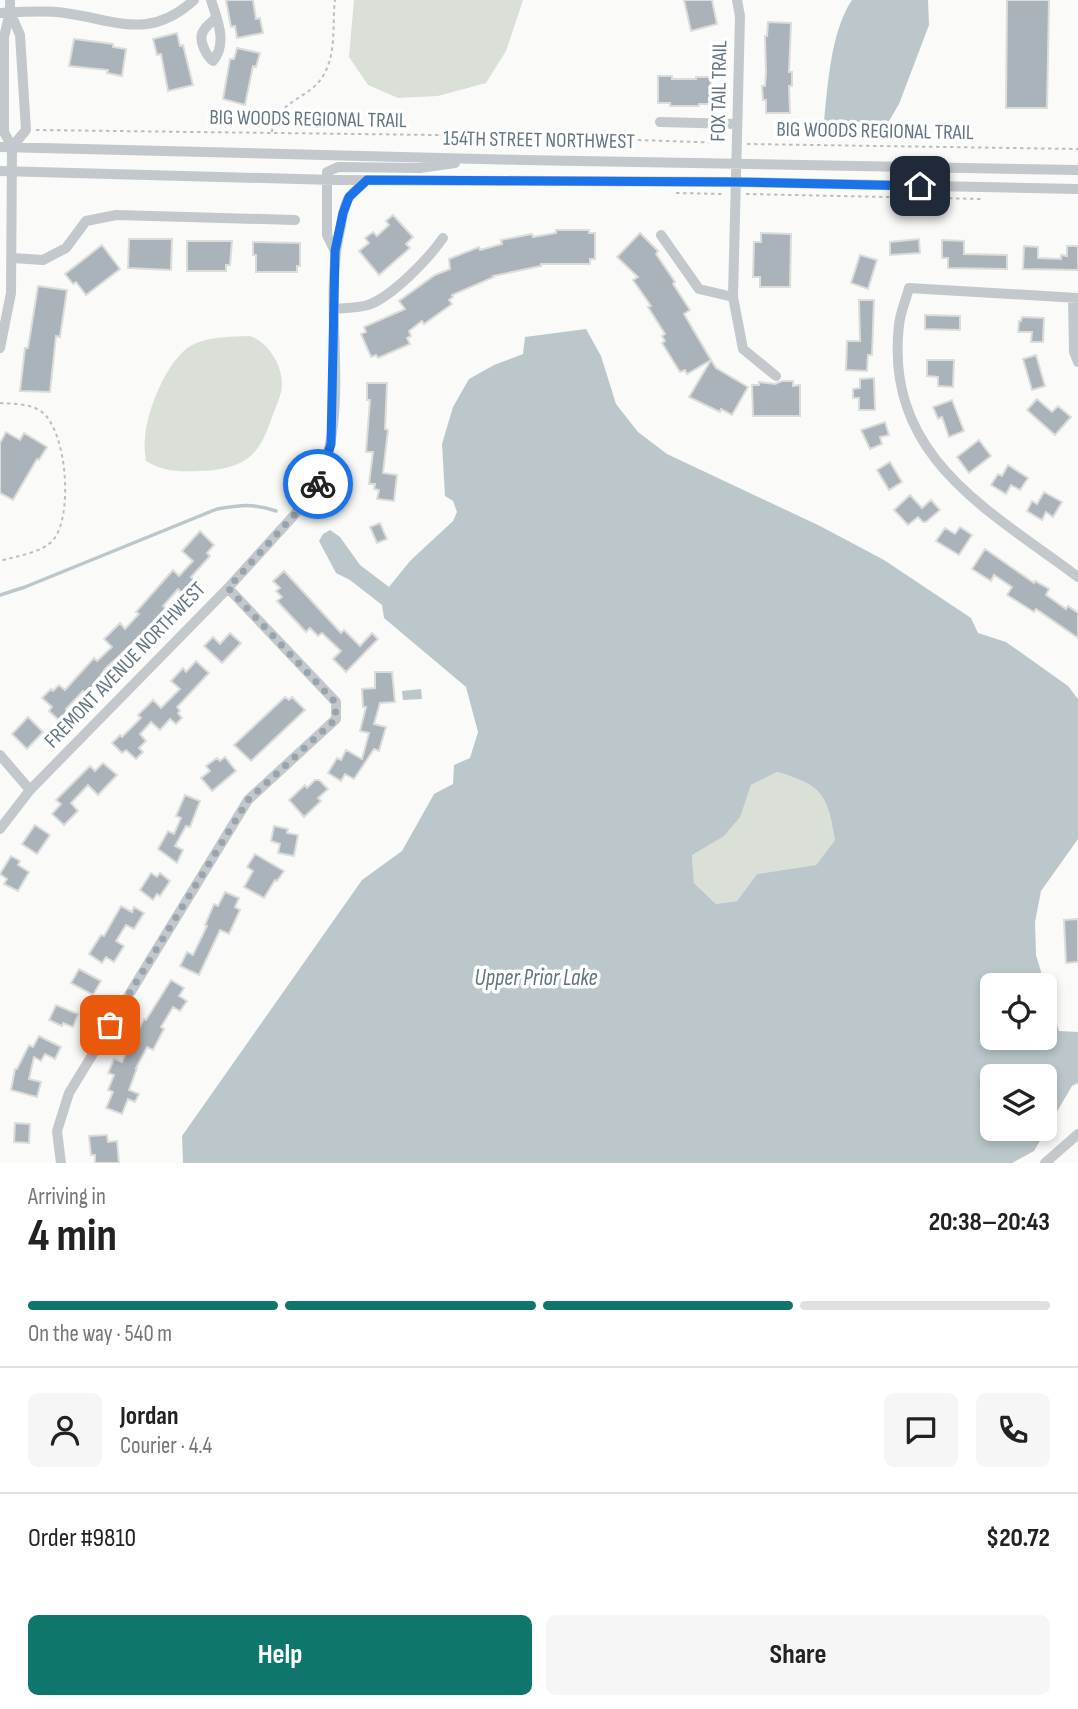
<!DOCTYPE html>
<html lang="en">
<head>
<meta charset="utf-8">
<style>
	:root { --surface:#fff; --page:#f6f6f6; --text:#222; --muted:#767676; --line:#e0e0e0; --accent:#0f766e }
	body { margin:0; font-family:"Sofia Sans Condensed",sans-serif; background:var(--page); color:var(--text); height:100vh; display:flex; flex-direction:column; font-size:26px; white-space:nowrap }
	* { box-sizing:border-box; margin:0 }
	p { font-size:23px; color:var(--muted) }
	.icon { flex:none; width:38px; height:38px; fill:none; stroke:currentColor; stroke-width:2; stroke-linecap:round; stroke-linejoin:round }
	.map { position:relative; height:1163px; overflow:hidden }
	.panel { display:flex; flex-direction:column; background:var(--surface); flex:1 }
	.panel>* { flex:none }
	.buttons { position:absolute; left:980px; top:973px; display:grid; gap:14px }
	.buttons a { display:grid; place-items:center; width:77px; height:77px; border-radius:10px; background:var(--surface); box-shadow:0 4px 10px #0003; font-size:35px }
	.pin { position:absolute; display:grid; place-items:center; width:60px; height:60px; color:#fff; margin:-30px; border-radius:14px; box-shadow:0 4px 10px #0006 }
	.courier { position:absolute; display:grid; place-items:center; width:70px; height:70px; margin:-35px; border:5px solid #1a73e8; border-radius:50%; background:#fff; color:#222; box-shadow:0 2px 9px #0007 }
	.overview em { font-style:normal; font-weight:700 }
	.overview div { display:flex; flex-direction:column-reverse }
	.overview { display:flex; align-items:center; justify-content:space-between; height:119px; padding:0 28px }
	h1 { font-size:46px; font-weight:700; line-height:52px }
	.bar { display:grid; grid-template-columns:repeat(4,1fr); gap:10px 7px; align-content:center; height:84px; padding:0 28px }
	.bar i { height:9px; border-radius:5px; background:var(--line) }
	.bar .selected { background:var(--accent) }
	.bar p { grid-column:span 4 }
	.line { display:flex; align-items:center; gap:18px; padding:0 28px; border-top:2px solid var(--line) }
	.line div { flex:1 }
	.round { display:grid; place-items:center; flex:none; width:74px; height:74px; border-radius:10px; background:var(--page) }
	.primary-button { display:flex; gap:14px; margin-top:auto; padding:14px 28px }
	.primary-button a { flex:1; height:80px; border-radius:10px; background:var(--accent); color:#fff; font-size:28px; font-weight:700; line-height:80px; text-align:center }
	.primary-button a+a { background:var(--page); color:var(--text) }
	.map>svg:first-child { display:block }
	.green { fill:#dadfd7 }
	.water { fill:#bbc7cb; fill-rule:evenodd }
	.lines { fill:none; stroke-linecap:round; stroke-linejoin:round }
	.stream { stroke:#bbc7cb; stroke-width:3.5 }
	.building { fill:#aab3b9; stroke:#dcdcda; stroke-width:2 }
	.path { stroke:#bbbfc2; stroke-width:2; stroke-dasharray:3.5 3.5; stroke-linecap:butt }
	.minor { stroke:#c3c8cc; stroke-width:10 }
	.done { stroke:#99a4ac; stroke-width:7; stroke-dasharray:0 12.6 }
	.route { stroke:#1a73e8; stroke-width:9 }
	.labels { text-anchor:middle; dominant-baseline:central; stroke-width:7; stroke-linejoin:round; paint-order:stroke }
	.street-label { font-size:21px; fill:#657683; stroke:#fff }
	.water-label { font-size:23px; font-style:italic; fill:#60757c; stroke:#fff }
</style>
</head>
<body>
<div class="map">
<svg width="1078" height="1163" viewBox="0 0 1078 1163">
	<rect width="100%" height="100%" fill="#fafaf8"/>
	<path class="green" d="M354,0H523L506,51L486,83L438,96L398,98L368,85L349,57Z
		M250,336C270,343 286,370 281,392C279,400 275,409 272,417C267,432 261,448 248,458C235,468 214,471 197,471C178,472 162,471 146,461C145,454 144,446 145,439C146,412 167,359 192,345C210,336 230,337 250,336Z
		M777,772C824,787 826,793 835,840L816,865L757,874L737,901L716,904L694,883L692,854C732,832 736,829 751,785Z"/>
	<path class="water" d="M852,0H928L929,25L899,104L889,121L867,123L824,121C828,83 831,31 852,0Z
		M586,329L601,356L616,404L638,432L667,454L820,526L884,560L971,618L978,633L1006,642L1068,686L1078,699V839L1041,891L1035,922L1036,955L1059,1031L1078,1032V1083L1072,1086L1034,1151L1012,1163H183L182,1136L362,880L402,851L434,794L453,784L454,765L470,758L478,732L466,687L384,618L382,605L350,580L336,573L319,541L323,534L330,530L340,537L360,565L389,587L410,561L453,521L457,512L453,501L445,496L442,444L453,407L469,379L494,365L523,354L525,337ZM777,772C823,786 827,794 835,840L816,865L757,874L737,901L716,904L694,883L692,855L724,836L740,817L751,785ZM1045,985V1038H992V985ZM1045,1076V1129H992V1076Z
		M421,689L422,699L403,700L402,691Z"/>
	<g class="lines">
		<path class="stream" d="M0,595L25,587L217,509C240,505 253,503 276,511"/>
	</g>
	<path class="building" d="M226,0H253L256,19L260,18L263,33L237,38L235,26L231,27Z
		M684,0H712L717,24L691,31Z
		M1007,0H1049L1047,108H1006Z
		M768,22L791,23L789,72H792V86H789L790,113H766V100H763L762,86H765L766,72L765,36H767Z
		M177,33L180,46L183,45L193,85L168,91L161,54L157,55L153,39Z
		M74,39L113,44V47L126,49L122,76L107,73L108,70L69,66Z
		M237,48L260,53L256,67L253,66L245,105L223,99L230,59H234Z
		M658,76H672V79H696V77H711V104H699V106H670V103H658Z
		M393,215L413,237L406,244L410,248L379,275L359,251L369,243L365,238L373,232L377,236L389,225L386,221Z
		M556,230H589V233H595V259H590V264H541V266L493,276L494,277L452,295L453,297L449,300L452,304L424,324L422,321L409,331L411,336L407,338L410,344L378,358L376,355L371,357L361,334L366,332L364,327L405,309L399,301L435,275L450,269L449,259L479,247L480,250L502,244L501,240L532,234L533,237L556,233Z
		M640,233L658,251L656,254L675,282L673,284L690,310L684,314L711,360L687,374L685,370L680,372L662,343L665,341L662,336L665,334L648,307L651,306L633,280L638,277L617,257Z
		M761,233L791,234L790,287H760V277H753L754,242H761Z
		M129,239H172L171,270L128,268Z
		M919,239L920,253L890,255V242Z
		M942,240L964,241V254L1007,255V269L948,268V258H942Z
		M187,241H232L230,265H226V271H187Z
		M253,242L300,243V266H297V272H256V255H253Z
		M102,245L120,269L86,295L76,282L73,284L65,274Z
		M1024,246L1038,247V258L1061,259V255L1067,256V246H1078V270L1023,269Z
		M860,255L877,260L868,289L851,283Z
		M38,286L67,290L60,337L56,336L50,392L20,391L25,348H28Z
		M859,300H874L872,355H868L867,371L846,370L847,341H860Z
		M925,315L960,316V330L925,329Z
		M1022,317L1044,318L1043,342H1031L1032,332H1018L1019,321H1021Z
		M1036,355L1045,386L1032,390L1023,359Z
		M711,360L716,368L748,387L732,415L721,409L720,412L689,397Z
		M927,360H954L953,387L938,386V377L927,376Z
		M874,378L875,410H859V398H853V389L860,388V379Z
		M782,381H793V386L800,385V416H753L752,385H759V382L775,384Z
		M367,383H387L385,429L388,430L383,473L397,475L394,501L377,499L379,490L374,489L375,484H369L373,452H366L370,400H367Z
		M1037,399L1052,412L1058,406L1071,417L1055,435L1027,410Z
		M952,400L964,431L949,437L942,417L938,419L933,407Z
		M885,422L889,435L880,437L882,444L870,449L861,430Z
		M6,432L20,440L24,433L47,447L39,460L37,459L13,500L0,493V443Z
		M979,440L991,456L969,473L957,457Z
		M890,462L902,482L889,490L877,470Z
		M1008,465L1028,478L1020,490L1011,485L1006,494L991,485L998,474L1002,476Z
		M1044,492L1062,502L1053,517L1046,512L1042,520L1027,511L1032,501L1037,504Z
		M910,495L922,508L931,500L940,510L926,522H923L918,517L908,525L894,510Z
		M380,523L387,539L377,543L370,527Z
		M960,527L972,535L959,555L936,541L945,528L955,534Z
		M200,531L214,545L207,553L210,556L191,577L195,580L182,593L178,589L163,606L166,608L145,632L105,669L96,682L97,683L87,695L83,691L66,709L69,711L60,721L49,711L52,707L42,698L51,689L53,691L59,685L65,690L94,658L97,661L112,647L104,639L120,623L125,629L139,614L136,612L173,570L179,576L193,561L182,551Z
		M985,549L1034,583L1035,581L1049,589L1046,595L1066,609L1068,606L1078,613V638L1036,609L1034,612L1007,595L1012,587L994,575L991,581L972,569Z
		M284,571L341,633L344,630L360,646L372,633L378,639L346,672L333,659L341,651L322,633L318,636L310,628L306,632L277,601L282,597L276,591L280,588L273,581Z
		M230,633L241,643L222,663L204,646L213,637L220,644Z
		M196,661L209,673L177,707L180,711L178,713L182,718L176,724L170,719L160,730L151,722L140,734L146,741L139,748L143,752L136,759L126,750L122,753L112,743L120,735L122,737L141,718L138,715L153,700L161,708L180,689L171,681L183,668L186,672Z
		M375,672H392L395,702L380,703L374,724L386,727L379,751L374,749L354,779L345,774L341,781L328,773L337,758L341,760L346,750L362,759L369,733L360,731L366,707H363L362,689L375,688Z
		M285,697L289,700L292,697L305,710L251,761L234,745Z
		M28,717L43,732L27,749L12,734Z
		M225,757L236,771L212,791L201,778L210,771L206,766L217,758L220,761Z
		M103,763L117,775L98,795L88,785L71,803L78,811L64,825L52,814L61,804L56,800L90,766L95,771Z
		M315,780H319L328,789L318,798L321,801L304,817L289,800L305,785L307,788Z
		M185,795L200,801L190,827L186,826L175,846L183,850L177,863L158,849L168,831L174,834L181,818L176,816Z
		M35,825L50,835L37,854L22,844Z
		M274,826L288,829L287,833L298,835L294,856L278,853L280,844L271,841Z
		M255,854L284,871L277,881L275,880L264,898L244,887L253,871L247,867Z
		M11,856L20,861L18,865L29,872L18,891L4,884L7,879L0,874Z
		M151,873L157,877L160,873L170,881L160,896L157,894L153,900L140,890Z
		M225,892L239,898L235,907L240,910L229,934L220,930L199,975L180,966L187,952L193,955L207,926L205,925L214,904L218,906Z
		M121,906L132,912L134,907L144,913L134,929L126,925L116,941L124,946L114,962L106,957L102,963L89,954L101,935L104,936Z
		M1078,919V962L1066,963L1064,920Z
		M79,969L101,981L93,995L71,983Z
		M171,980L184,988L179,996L187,1001L180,1011L173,1007L161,1027L164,1029L153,1050L147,1047L136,1068H137L129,1090L139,1094L135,1102L128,1099L122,1114L106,1108L113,1092L108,1090L114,1075L108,1073L114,1059L122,1062L144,1019L146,1020Z
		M56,1005L78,1014L73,1027L63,1023L62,1026L49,1020Z
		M39,1036L61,1047L55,1059L45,1054L41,1061L34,1057L29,1079L41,1082L37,1097L11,1090L15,1069H17L29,1045L33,1047Z
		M15,1123L30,1124L29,1143L14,1142Z
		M107,1135L108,1142L117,1141L119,1163H95V1155H91L89,1136Z"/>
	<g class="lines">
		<path class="path" d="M36,130L517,136L727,143
			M272,132C274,102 311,98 323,76C337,53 332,25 335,0
			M747,144L1078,149
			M676,193L723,194
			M746,194L982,199
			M0,403C14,404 30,403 42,412C67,432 73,514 54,539C43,553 16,556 0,561"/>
		<path class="minor" d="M211,0C217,19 228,43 213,61C206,55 197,39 204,30C207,25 213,21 216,18
			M737,0L740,16L733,297L743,349L776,376
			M10,12L20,35L26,130L12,147
			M0,13C21,12 44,10 65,13C116,20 149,41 194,0
			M660,122L737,124
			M0,147L524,160L1078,170
			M0,171L334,180L736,182L1078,189
			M661,235L699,289L733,297
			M335,251L327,235V172L338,167L420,168L455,163
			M13,258L43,260L66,248L86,221L116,215L295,220
			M1073,298L1074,352L1078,362
			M1078,298L909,288C906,300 900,313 899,325C884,456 987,509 1078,577
			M335,309C345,308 358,308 368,305C392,297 429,258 443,238
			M0,348L11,293L12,147L4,132V37L10,12V0
			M0,755L30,790
			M0,829L30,790L228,588L306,502C358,428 321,320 339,235C342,223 342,211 348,199C352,192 361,186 367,180
			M61,1163L57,1131L69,1093L248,800L336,719V702L228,588
			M1045,1163L1078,1134"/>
	</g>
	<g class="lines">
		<path class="done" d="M110,1025L248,800L336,719L335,702L228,588L306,502L318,484"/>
		<path class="route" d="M318,484L331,444L335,251L343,213L349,197L367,180L736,182L920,186"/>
	</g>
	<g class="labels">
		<g class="street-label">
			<text transform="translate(719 91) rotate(-89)">FOX TAIL TRAIL</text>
			<text transform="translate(308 119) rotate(1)">BIG WOODS REGIONAL TRAIL</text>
			<text transform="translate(875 131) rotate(1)">BIG WOODS REGIONAL TRAIL</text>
			<text transform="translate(539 140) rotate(1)">154TH STREET NORTHWEST</text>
			<text transform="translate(125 665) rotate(-46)">FREMONT AVENUE NORTHWEST</text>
		</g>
		<g class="water-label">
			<text x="536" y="978">Upper Prior Lake</text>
		</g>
	</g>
</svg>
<div class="buttons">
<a><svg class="icon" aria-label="locate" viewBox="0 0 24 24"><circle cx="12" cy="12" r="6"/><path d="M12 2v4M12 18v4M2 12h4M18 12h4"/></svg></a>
<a><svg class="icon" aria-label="layers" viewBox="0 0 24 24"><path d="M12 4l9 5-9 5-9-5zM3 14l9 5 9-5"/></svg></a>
</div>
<div class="pin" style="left:110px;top:1025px;background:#ea580c"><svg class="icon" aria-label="bag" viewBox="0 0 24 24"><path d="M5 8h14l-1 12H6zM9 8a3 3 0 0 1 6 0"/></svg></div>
<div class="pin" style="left:920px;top:186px;background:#1f2937"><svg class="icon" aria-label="home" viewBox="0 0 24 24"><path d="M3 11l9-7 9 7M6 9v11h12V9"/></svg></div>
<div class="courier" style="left:318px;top:484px"><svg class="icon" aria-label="bike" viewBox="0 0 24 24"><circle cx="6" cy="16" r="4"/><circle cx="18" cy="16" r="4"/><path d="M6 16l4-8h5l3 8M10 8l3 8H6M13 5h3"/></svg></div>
</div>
<section class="panel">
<div class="overview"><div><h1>4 min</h1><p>Arriving in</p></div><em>20:38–20:43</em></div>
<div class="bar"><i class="selected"></i><i class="selected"></i><i class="selected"></i><i></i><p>On the way · 540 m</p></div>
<div class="line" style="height:126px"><a class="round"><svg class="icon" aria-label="person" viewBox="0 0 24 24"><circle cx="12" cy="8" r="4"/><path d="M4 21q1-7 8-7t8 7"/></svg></a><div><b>Jordan</b><p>Courier · 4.4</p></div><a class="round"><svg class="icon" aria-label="chat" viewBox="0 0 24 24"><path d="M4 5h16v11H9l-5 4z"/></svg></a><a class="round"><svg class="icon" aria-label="phone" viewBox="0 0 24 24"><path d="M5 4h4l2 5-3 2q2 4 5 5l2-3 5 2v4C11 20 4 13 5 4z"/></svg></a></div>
<div class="line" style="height:91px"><div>Order #9810</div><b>$20.72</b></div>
<div class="primary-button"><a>Help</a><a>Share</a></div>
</section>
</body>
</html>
